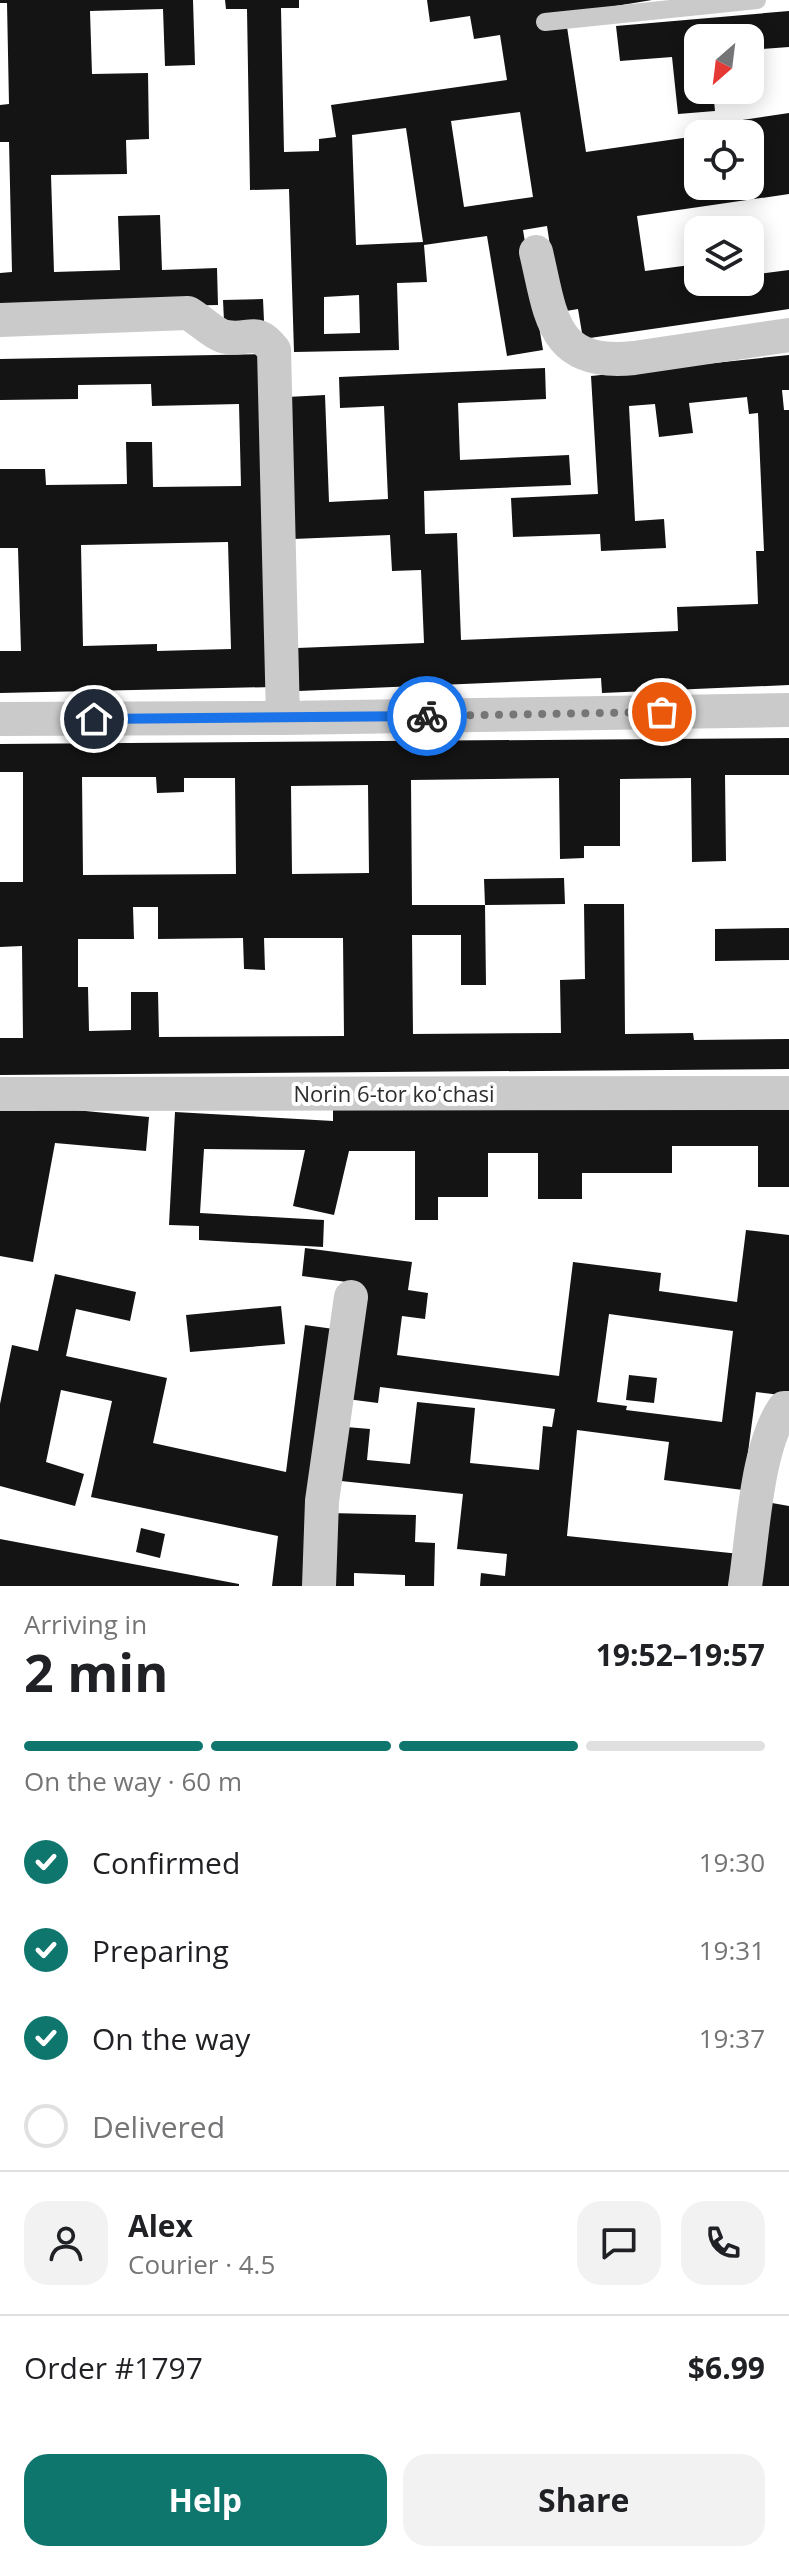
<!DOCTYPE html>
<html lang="en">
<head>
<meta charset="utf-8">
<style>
	:root { --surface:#fff; --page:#f2f2f2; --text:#202124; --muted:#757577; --line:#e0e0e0; --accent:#0f766e }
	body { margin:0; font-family:"Open Sans",sans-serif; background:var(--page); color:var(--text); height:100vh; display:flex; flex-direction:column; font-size:30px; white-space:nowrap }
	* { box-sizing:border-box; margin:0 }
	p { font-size:26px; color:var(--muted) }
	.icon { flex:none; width:44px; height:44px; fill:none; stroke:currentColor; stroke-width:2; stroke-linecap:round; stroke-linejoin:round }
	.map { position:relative; height:1586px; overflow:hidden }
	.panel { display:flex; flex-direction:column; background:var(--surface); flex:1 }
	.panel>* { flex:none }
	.needle { width:52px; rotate:208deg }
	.tools { position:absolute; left:684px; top:24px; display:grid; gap:16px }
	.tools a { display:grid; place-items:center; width:80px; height:80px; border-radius:16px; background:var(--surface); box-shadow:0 4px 20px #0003; font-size:40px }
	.pin { position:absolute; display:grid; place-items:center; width:68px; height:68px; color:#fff; margin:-34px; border:4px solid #fff; border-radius:50%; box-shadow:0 2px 8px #0007 }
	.courier { position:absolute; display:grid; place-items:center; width:80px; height:80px; margin:-40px; border:6px solid #1a73e8; border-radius:50%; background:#fff; color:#222; box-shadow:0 2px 10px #0007 }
	.head em { font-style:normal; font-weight:700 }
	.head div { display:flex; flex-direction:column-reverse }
	.head { display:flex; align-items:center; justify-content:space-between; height:136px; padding:0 24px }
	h1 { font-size:52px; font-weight:700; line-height:60px }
	.bar { display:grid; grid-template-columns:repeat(4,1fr); gap:12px 8px; align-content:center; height:96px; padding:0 24px }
	.bar i { height:10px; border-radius:6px; background:var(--line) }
	.bar .active { background:var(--accent) }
	.bar p { grid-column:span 4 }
	.line { display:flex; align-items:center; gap:20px; padding:0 24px; border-top:2px solid var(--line) }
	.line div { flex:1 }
	.round { display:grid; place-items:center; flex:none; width:84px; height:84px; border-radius:24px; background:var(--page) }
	ol { padding:0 24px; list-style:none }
	li { display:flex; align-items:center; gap:24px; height:88px }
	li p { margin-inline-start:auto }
	li .icon { padding:8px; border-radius:50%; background:var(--accent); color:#fff; stroke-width:4 }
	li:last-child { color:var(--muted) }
	li i { width:44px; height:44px; border:4px solid var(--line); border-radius:50% }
	.action { display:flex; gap:16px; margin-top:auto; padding:16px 24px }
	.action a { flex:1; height:92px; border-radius:24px; background:var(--accent); color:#fff; font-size:32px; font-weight:700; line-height:92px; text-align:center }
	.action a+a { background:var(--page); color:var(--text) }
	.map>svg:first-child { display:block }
	.building { fill:#141414; fill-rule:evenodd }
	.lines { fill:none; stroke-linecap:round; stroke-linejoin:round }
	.lane { stroke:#cacaca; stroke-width:18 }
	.street { stroke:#cacaca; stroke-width:34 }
	.done { stroke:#767676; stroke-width:8; stroke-dasharray:0 14.4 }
	.route { stroke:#1a73e8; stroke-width:10 }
	.labels { text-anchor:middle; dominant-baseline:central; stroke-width:8; stroke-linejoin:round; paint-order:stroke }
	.street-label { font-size:22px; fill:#2d2d2d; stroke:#fff }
</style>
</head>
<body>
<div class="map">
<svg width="789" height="1586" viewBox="0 0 789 1586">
	<rect width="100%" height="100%" fill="#fff"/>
	<path class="building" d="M0,0H193L195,65L165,66L163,9L90,11L92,74L148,73L149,139L126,140L127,174L51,175L54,272L120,270L118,216L160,215L162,270L217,268L218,305L0,309V273L12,272L9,142H0V105L9,104L7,3H0Z
		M225,0H299V8H281L284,152L319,151V139L336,137L331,105L507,80L500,35L474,39L470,16L430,22L427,0H652L543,18L567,27L586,152L690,137L689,128L789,113V194L637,216L645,271L698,264V282H750V275L789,270V309L583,339L578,309L560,312L547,226L523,230L543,350L507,356L487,236L424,245L427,282L397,283L399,350L294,352L289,189L250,190L247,9H226ZM520,112L533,197L464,207L451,121ZM406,128L423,242L356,245L352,135ZM698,134H750V186H698ZM359,295L360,333L324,334V297Z
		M789,11V47L750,50V38H698V90H713L715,111L678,114L672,57L620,61L616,26Z
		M263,299L264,321H224L223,300Z
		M264,354L273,687L0,693V651H21L18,548H0V469H45L46,485L127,484L126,442H152L153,487L241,486L239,404L152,406L151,384L78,385V399L0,400V359ZM228,542L231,649L157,651V644L83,646L81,545Z
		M789,355V390H782L784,410H789V685L602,693L601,678L299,691L297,648L424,643L421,570L392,571L390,535L293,539L287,397L325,395L329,502L388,499L384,406L340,408L339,377L545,368L546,399L458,403L460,460L569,455L571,485L424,491L425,534L457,533L461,640L678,631L677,607L758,604L756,551H764L758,413L749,414L747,397L689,403L693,433L659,437L655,404L629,406L635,521L664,519L666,548L601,551L600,534L513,537L511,498L598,494L591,376Z
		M789,738V775H725L726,861L692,862L691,778L620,779V846H584V858L560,859L559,778L411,780L412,905H485L486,985H461V935H412L413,1034L561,1033L560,980L585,979L584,904H624L625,1034L693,1033L694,1040L789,1039V1069L0,1075V1038H23L22,946L0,947V882H23V772H0V744ZM82,777H156L157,793L184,792V778H235L236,874L83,875ZM368,785L369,873L292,874L291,786ZM133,907H158V939L243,938L244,969L265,970L264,938H343L344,1036L159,1037L158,992H131V1030L89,1031L88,987H78V939H134Z
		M564,878L565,904L485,905L484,879Z
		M789,928V960L715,961V929Z
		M0,1103L149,1117L146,1151L55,1143L33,1262L0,1256Z
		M333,1108H789V1187H758V1146H672V1173H582V1199H538V1153H488V1197H438V1220H415V1151H349L334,1215L293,1206L305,1150L204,1149L200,1213L324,1220L323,1247L199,1240V1226L169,1225L175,1112L333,1121Z
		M746,1230L789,1235V1396L756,1392L743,1490L664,1480L669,1442L577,1430L567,1536L740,1554L736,1586H480L481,1573L505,1576L507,1554L457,1549L463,1494L341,1481L346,1427L370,1429L367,1460L410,1464L417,1402L475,1408L470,1463L539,1470L543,1426L552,1427L555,1409L380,1387L378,1403L347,1399L362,1284L302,1276L305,1248L412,1262L408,1290L428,1293L425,1319L402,1316L397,1355L559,1376L573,1262L661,1273L659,1291L737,1302ZM609,1314L733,1331L722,1422L626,1410L627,1406L597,1402Z
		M55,1274L136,1292L130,1321L76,1309L66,1356L167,1378L153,1443L286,1472L305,1325L341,1330L314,1586H272L278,1536L91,1497L112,1401L61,1390L46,1462L84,1474L75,1506L0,1486V1404L12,1345L38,1351Z
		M281,1306L285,1344L190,1352L186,1315Z
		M629,1375L657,1378L654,1403L626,1400Z
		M772,1503L789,1506V1586H757Z
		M329,1513L416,1515L415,1542L435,1543L434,1586H405V1575L354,1573V1586H325Z
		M141,1528L165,1534L160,1558L136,1552Z
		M0,1539L239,1584V1586H0Z"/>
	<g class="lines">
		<path class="lane" d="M545,22L757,0"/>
		<path class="street" d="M536,252C551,315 551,367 634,358L789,335
			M0,320L188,313C199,319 216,336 227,337C251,341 255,326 274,350L283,718
			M0,719L283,718L789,710
			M0,1094L789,1093
			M319,1586L322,1501L351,1297
			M745,1586C753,1535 756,1448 784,1408H789"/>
	</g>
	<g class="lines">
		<path class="done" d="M427,716L662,712"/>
		<path class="route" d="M94,719L427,716"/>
	</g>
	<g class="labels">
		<g class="street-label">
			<text x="394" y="1093">Norin 6-tor koʻchasi</text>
		</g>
	</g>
</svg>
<div class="tools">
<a><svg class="needle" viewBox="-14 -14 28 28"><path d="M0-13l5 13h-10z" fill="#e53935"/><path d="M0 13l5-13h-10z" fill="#757577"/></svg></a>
<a><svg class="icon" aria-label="locate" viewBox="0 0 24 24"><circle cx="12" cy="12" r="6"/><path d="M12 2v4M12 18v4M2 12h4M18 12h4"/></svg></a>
<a><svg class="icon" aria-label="layers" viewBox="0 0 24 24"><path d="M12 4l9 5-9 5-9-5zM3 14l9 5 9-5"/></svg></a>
</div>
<div class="pin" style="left:662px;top:712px;background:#ea580c"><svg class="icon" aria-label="bag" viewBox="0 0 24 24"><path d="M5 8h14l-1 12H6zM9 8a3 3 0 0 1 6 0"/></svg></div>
<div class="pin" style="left:94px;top:719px;background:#1f2937"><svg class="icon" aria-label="home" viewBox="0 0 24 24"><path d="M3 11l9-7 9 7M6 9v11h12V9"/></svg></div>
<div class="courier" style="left:427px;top:716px"><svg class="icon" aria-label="bike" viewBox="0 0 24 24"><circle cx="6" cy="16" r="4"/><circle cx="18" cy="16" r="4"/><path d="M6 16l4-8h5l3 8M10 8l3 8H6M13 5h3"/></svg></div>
</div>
<section class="panel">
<div class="head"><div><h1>2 min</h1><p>Arriving in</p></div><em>19:52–19:57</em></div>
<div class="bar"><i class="active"></i><i class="active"></i><i class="active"></i><i></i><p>On the way · 60 m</p></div>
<ol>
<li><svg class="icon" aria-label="check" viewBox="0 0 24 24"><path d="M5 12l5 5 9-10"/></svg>Confirmed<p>19:30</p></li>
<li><svg class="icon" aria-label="check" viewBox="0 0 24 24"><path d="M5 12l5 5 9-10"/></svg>Preparing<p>19:31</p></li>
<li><svg class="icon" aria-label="check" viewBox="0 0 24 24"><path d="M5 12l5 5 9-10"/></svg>On the way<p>19:37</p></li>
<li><i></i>Delivered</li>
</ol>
<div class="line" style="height:144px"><a class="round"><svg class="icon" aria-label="person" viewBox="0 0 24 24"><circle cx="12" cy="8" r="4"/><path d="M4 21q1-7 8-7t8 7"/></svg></a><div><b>Alex</b><p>Courier · 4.5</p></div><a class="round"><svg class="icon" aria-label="chat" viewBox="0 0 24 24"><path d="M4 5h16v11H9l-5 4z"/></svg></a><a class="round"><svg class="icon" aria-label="phone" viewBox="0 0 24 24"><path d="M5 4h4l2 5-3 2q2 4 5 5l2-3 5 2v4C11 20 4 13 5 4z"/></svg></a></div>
<div class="line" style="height:104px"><div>Order #1797</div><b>$6.99</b></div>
<div class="action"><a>Help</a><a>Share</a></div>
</section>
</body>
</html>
